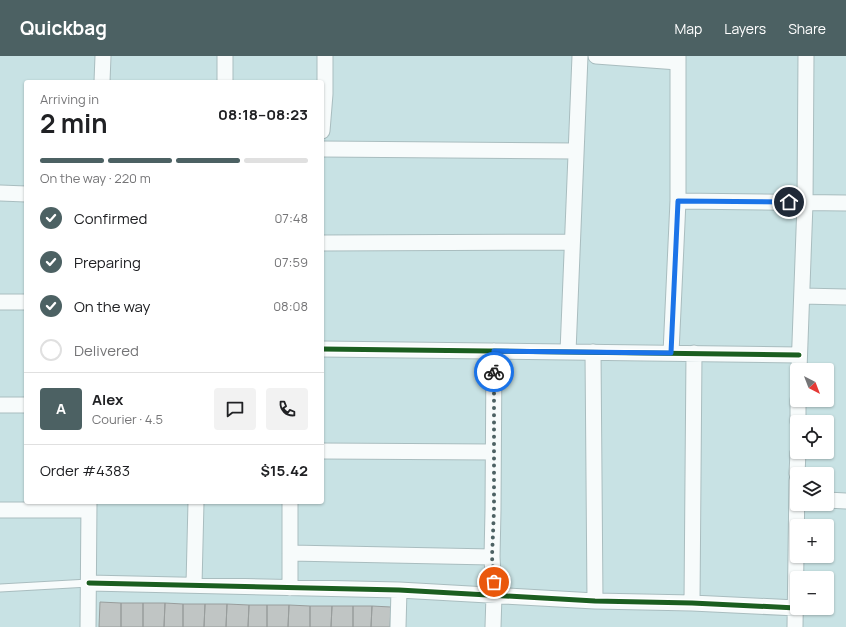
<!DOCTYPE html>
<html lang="en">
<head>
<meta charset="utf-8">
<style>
	:root { --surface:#fff; --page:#f2f2f2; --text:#202124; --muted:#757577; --line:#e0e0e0; --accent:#4c6163 }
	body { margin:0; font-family:Manrope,sans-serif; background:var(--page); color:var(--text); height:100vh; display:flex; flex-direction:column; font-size:15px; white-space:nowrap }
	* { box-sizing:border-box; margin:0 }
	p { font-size:13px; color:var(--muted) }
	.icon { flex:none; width:22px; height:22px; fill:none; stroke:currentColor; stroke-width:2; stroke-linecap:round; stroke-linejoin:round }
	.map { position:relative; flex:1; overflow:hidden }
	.panel { position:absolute; left:24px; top:24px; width:300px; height:424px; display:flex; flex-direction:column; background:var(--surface); border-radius:4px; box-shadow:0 1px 3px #0004 }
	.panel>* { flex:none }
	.needle { width:26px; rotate:138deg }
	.controls { position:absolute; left:790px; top:307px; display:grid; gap:8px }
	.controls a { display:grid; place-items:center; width:44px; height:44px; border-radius:4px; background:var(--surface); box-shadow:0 1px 3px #0004; font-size:20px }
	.pin { position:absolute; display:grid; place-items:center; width:34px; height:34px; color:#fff; margin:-17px; border:2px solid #fff; border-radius:50%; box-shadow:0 1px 4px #0007 }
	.courier { position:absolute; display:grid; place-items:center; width:40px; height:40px; margin:-20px; border:3px solid #1a73e8; border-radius:50%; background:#fff; color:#222; box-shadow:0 1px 5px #0007 }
	.summary em { font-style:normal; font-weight:700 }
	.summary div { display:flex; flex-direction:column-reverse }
	.summary { display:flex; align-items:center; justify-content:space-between; height:68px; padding:0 16px }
	h1 { font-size:26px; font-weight:700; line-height:30px }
	.bar { display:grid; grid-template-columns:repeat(4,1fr); gap:6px 4px; align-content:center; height:48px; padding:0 16px }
	.bar i { height:5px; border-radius:3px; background:var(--line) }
	.bar .on { background:var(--accent) }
	.bar p { grid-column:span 4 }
	.line { display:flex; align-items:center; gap:10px; padding:0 16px; border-top:1px solid var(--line) }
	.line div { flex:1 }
	.round { display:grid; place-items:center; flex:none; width:42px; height:42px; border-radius:4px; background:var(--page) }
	ol { padding:0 16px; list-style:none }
	li { display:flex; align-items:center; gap:12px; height:44px }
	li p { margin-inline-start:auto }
	li .icon { padding:4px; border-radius:50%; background:var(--accent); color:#fff; stroke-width:4 }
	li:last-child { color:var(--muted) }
	li i { width:22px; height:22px; border:2px solid var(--line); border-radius:50% }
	header { display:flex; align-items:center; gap:24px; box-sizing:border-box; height:56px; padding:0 20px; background:var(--accent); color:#fff }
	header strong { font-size:19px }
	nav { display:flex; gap:22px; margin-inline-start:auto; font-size:14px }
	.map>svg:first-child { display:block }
	.building { fill:#c0c5c4; stroke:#989d9c; filter:url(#shadow) }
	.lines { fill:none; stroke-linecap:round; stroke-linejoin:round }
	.service-casing { stroke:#a9bdbf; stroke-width:9 }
	.minor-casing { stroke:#a9bdbf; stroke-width:17 }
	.service { stroke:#f7fbfb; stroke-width:7 }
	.minor { stroke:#f7fbfb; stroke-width:15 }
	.cycleway-casing { stroke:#fff; stroke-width:8 }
	.cycleway { stroke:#1b5e20; stroke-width:5 }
	.done { stroke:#4c6163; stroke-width:4; stroke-dasharray:0 7.2 }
	.route { stroke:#1a73e8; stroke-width:5 }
</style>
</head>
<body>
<header>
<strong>Quickbag</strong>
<nav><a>Map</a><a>Layers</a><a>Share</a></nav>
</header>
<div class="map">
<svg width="846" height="571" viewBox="0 0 846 571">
	<defs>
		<filter id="shadow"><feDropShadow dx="2.5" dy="4.5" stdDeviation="1" flood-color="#0004"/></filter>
	</defs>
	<rect width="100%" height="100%" fill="#c8e2e4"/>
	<path class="building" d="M100,546L121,547V571H99Z
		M121,547H143V571H121Z
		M143,547H165L164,571H143Z
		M165,547L183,548V571H164Z
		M183,548H205L204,571H183Z
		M205,548H227L226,571H204Z
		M227,548L249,549L248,571H226Z
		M249,549H267V571H248Z
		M267,549H289L288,571H267Z
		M289,549L310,550V571H288Z
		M310,550H332L331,571H310Z
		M332,550H353V571H331Z
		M353,550H372L371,571H353Z
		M372,550L391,551L390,571H371Z"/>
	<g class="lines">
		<defs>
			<path id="service" d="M0,532L89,527"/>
			<path id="minor" d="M596,0L678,6
				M102,26L103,0
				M225,26V0
				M322,75L325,38V0
				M322,93L575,95
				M0,137L26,138
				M678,145L846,147
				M322,187L572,186
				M802,240L846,241
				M0,246H26
				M322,293L799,299
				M568,296L580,0
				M593,296L595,545
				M671,297L678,145V0
				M799,314L805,147L806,0
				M0,349H26
				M798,366V344
				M322,395L493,396
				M797,418L798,396
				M827,444L846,445
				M0,454H89
				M290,497L492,501
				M89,527L399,534L595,545L692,547L796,552
				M194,529L196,446
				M290,532V446
				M692,547L694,297
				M88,571L89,446
				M398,571L399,534
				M493,571L494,539L492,501L493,454L494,295
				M795,571L797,424"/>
		</defs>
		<use href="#service" class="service-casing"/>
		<use href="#minor" class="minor-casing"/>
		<use href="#service" class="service"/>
		<use href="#minor" class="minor"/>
		<defs>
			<path id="cycleway" d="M322,293L799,299
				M89,527L399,534L595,545L692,547L796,552"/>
		</defs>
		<use href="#cycleway" class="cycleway-casing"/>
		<use href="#cycleway" class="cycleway"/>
	</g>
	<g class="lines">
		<path class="done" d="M494,316V454L492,501L494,526"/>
		<path class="route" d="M494,316V295L671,297L678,145L789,146"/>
	</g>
</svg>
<div class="controls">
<a><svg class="needle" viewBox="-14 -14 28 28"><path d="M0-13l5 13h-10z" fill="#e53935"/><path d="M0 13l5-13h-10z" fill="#757577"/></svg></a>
<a><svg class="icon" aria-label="locate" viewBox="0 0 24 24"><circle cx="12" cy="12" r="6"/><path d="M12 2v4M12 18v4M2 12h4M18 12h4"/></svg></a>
<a><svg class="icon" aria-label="layers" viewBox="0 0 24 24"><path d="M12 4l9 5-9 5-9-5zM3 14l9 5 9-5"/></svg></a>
<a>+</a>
<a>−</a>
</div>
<div class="pin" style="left:494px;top:526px;background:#ea580c"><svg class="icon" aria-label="bag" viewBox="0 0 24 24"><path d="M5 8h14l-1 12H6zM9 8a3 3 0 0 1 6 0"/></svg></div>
<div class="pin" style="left:789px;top:146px;background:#1f2937"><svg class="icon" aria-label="home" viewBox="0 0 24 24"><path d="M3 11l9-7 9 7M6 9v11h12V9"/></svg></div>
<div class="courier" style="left:494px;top:316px"><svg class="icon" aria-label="bike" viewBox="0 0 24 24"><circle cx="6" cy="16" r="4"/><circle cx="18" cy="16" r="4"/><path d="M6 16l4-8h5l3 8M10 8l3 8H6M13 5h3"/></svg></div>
<section class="panel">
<div class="summary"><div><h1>2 min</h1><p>Arriving in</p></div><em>08:18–08:23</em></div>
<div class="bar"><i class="on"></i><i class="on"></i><i class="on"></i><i></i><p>On the way · 220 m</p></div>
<ol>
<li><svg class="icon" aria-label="check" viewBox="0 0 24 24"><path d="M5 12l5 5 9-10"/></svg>Confirmed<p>07:48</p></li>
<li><svg class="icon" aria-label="check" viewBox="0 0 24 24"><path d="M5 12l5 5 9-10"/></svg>Preparing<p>07:59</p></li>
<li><svg class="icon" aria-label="check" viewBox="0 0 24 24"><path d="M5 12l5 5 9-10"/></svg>On the way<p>08:08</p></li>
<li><i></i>Delivered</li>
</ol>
<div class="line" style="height:72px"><b class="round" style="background:var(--accent);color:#fff">A</b><div><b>Alex</b><p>Courier · 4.5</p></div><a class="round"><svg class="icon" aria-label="chat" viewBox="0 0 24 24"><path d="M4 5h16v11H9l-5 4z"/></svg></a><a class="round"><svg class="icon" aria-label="phone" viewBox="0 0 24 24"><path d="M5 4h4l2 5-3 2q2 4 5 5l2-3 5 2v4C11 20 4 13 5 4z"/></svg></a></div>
<div class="line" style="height:52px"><div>Order #4383</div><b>$15.42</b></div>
</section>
</div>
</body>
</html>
